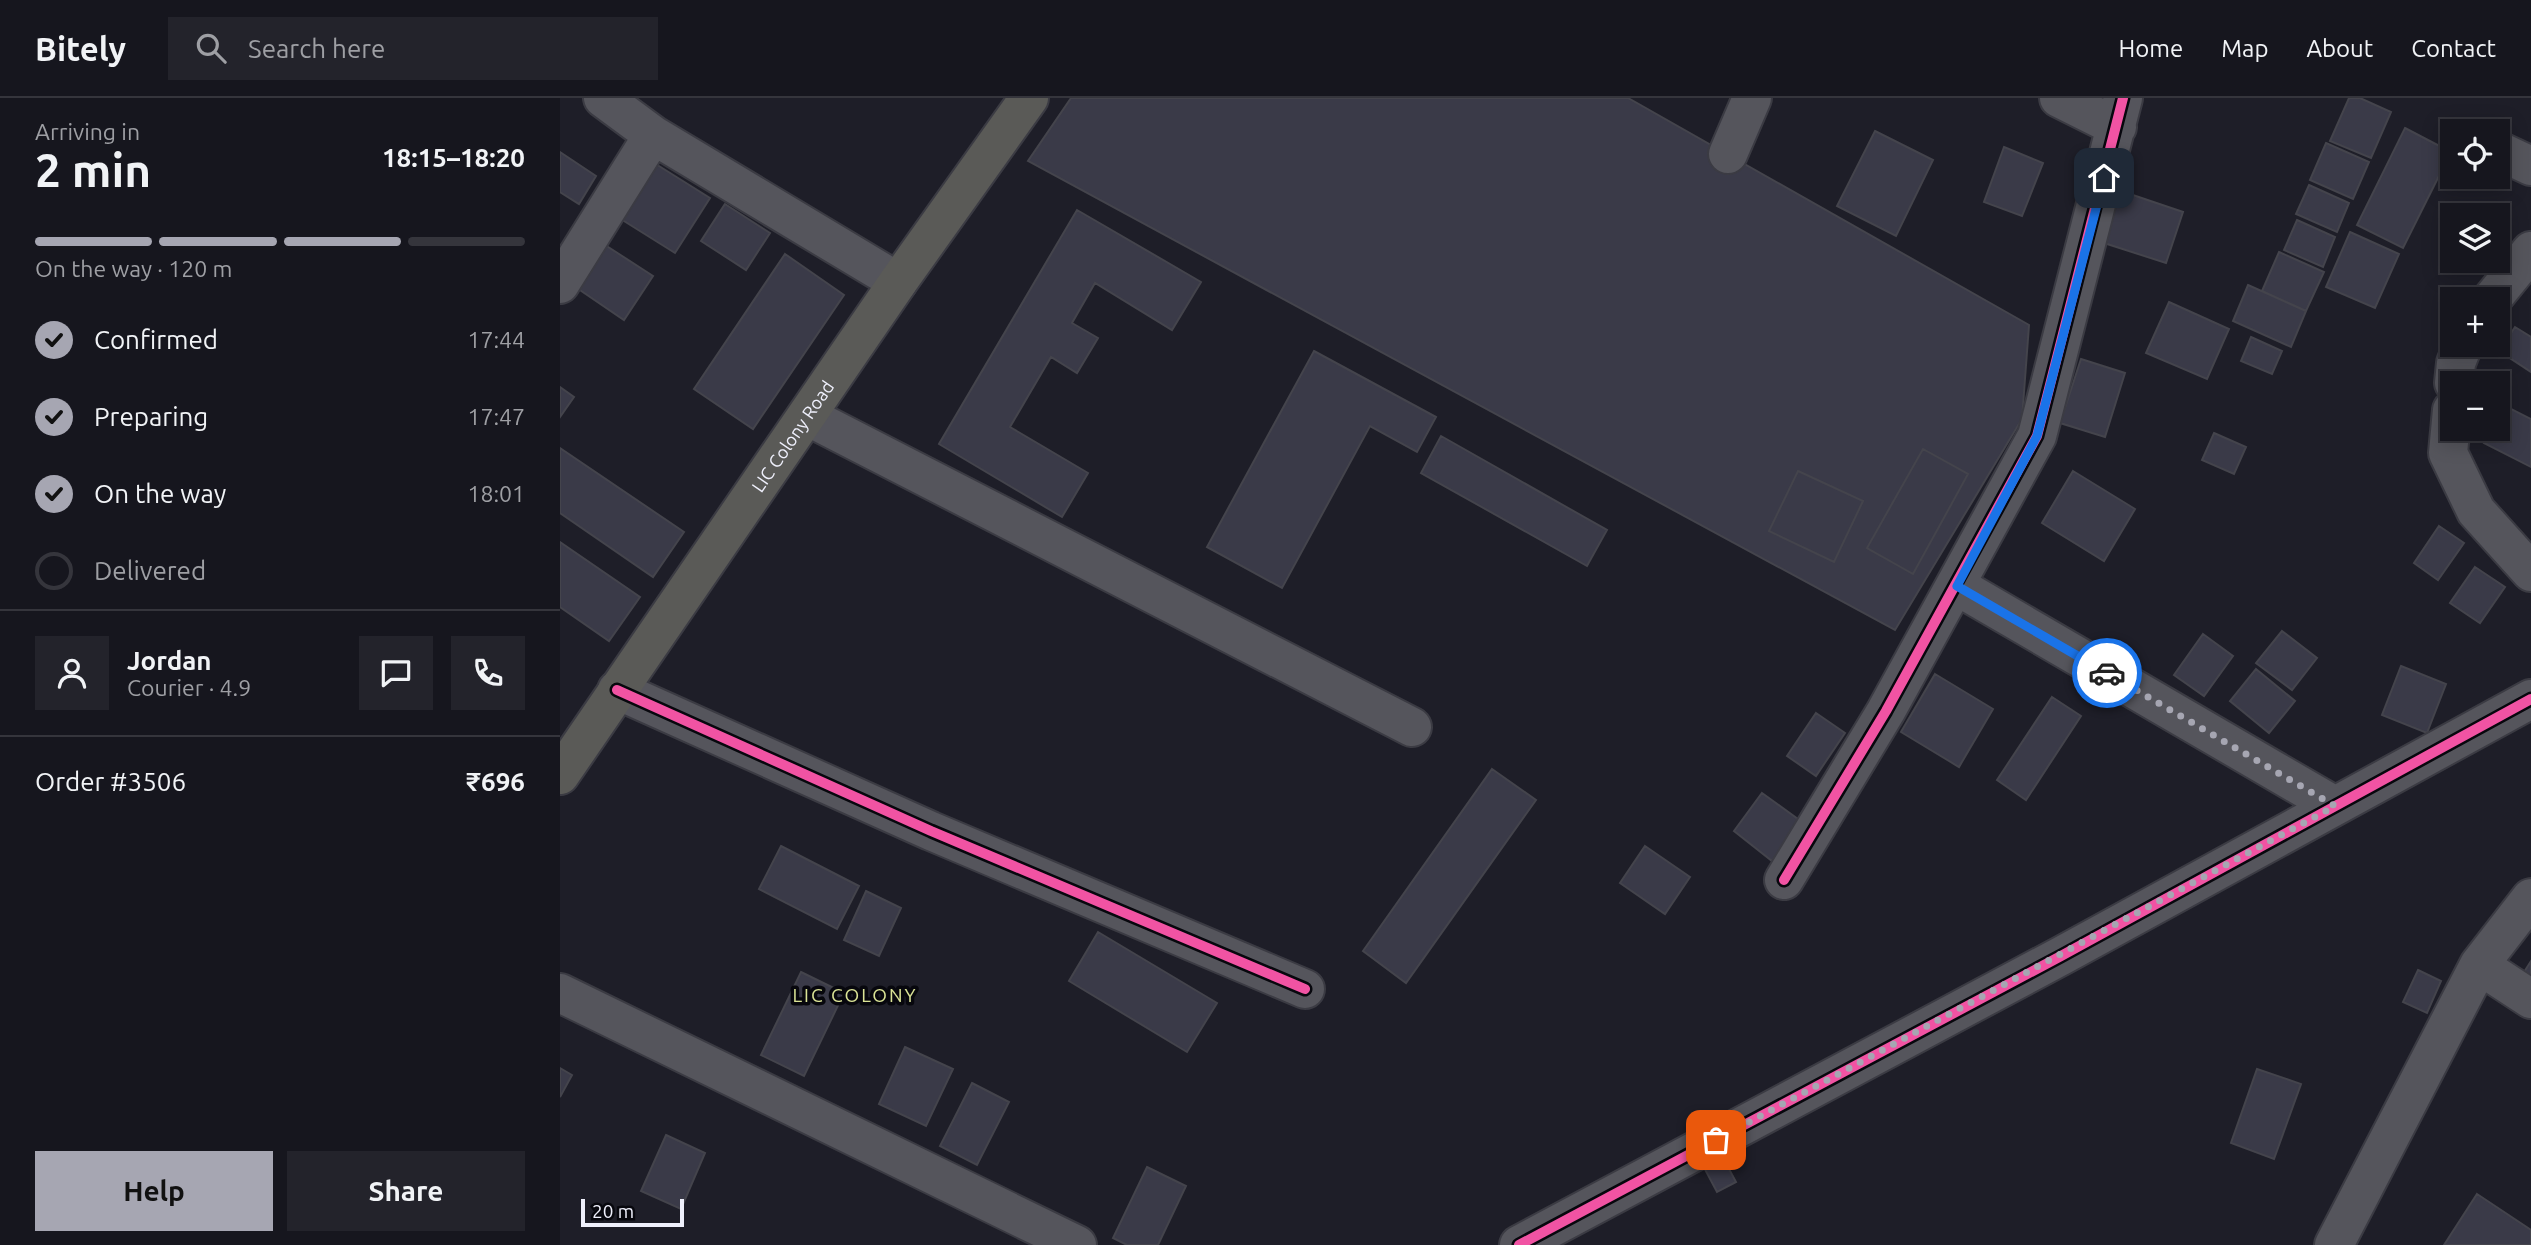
<!DOCTYPE html>
<html lang="en">
<head>
<meta charset="utf-8">
<style>
	:root { --surface:#16161e; --page:#23232b; --text:#f1f3f6; --muted:#9e9fa4; --line:#35353c; --accent:#a6a6b2 }
	body { margin:0; font-family:Ubuntu,sans-serif; background:var(--page); color:var(--text); height:100vh; display:flex; flex-direction:column; font-size:26px; white-space:nowrap }
	* { box-sizing:border-box; margin:0 }
	p { font-size:23px; color:var(--muted) }
	.icon { flex:none; width:38px; height:38px; fill:none; stroke:currentColor; stroke-width:2; stroke-linecap:round; stroke-linejoin:round }
	.map { position:relative; flex:1; overflow:hidden }
	.details { display:flex; flex-direction:column; background:var(--surface); width:560px }
	.details>* { flex:none }
	.fabs { position:absolute; left:1880px; top:21px; display:grid; gap:14px }
	.fabs a { display:grid; place-items:center; width:70px; height:70px; border-radius:0px; background:var(--surface); box-shadow:0 4px 18px #0003,0 0 0 2px var(--line); font-size:35px }
	.scale { position:absolute; left:21px; bottom:18px; width:103px; box-sizing:border-box; padding-left:7px; border:4px solid #eff0fc; border-top:0; font-size:19px; line-height:24px; white-space:nowrap; color:#eff0fc; -webkit-text-stroke:5px #07070d; paint-order:stroke }
	.pin { position:absolute; display:grid; place-items:center; width:60px; height:60px; color:#fff; margin:-30px; border-radius:14px; box-shadow:0 4px 10px #0006 }
	.courier { position:absolute; display:grid; place-items:center; width:70px; height:70px; margin:-35px; border:5px solid #1a73e8; border-radius:50%; background:#fff; color:#222; box-shadow:0 2px 9px #0007 }
	.overview em { font-style:normal; font-weight:600 }
	.overview div { display:flex; flex-direction:column-reverse }
	.overview { display:flex; align-items:center; justify-content:space-between; height:119px; padding:0 35px }
	h1 { font-size:46px; font-weight:600; line-height:52px }
	.bar { display:grid; grid-template-columns:repeat(4,1fr); gap:10px 7px; align-content:center; height:84px; padding:0 35px }
	.bar i { height:9px; border-radius:5px; background:var(--line) }
	.bar .active { background:var(--accent) }
	.bar p { grid-column:span 4 }
	.line { display:flex; align-items:center; gap:18px; padding:0 35px; border-top:2px solid var(--line) }
	.line div { flex:1 }
	.round { display:grid; place-items:center; flex:none; width:74px; height:74px; border-radius:0px; background:var(--page) }
	ol { padding:0 35px; list-style:none }
	li { display:flex; align-items:center; gap:21px; height:77px }
	li p { margin-inline-start:auto }
	li .icon { padding:7px; border-radius:50%; background:var(--accent); color:#111; stroke-width:4 }
	li:last-child { color:var(--muted) }
	li i { width:38px; height:38px; border:4px solid var(--line); border-radius:50% }
	.action { display:flex; gap:14px; margin-top:auto; padding:14px 35px }
	.action a { flex:1; height:80px; border-radius:0px; background:var(--accent); color:#111; font-size:28px; font-weight:600; line-height:80px; text-align:center }
	.action a+a { background:var(--page); color:var(--text) }
	header { display:flex; align-items:center; gap:42px; box-sizing:border-box; height:98px; padding:0 35px; background:var(--surface); border-bottom:2px solid var(--line) }
	header strong { font-size:33px }
	nav { display:flex; gap:38px; margin-inline-start:auto; font-size:24px }
	.search { width:490px; height:63px; background:var(--page); display:flex; align-items:center; gap:18px; box-sizing:border-box; padding:0 24px; border-radius:0px; color:var(--muted); font-size:26px }
	main { display:flex; flex:1; min-height:0 }
	.map>svg:first-child { display:block }
	.building { fill:#3a3a48; stroke:#44444c; stroke-width:2 }
	.lines { fill:none; stroke-linecap:round; stroke-linejoin:round }
	.minor-casing { stroke:#3b3b43; stroke-width:42 }
	.major-casing { stroke:#3b3b43; stroke-width:42 }
	.minor { stroke:#55555c; stroke-width:38 }
	.major { stroke:#5a5a57; stroke-width:38 }
	.cycleway-casing { stroke:#07070d; stroke-width:15 }
	.cycleway { stroke:#f153a3; stroke-width:10 }
	.done { stroke:#a6a6b2; stroke-width:7; stroke-dasharray:0 12.6 }
	.route { stroke:#1a73e8; stroke-width:9 }
	.labels { text-anchor:middle; dominant-baseline:central; stroke-width:7; stroke-linejoin:round; paint-order:stroke }
	.street-label { font-size:18px; fill:#eff0fc; stroke:#07070d }
	.neighbourhood-label { font-size:19px; letter-spacing:2px; fill:#dbe496; stroke:#07070d }
</style>
</head>
<body>
<header>
<strong>Bitely</strong>
<div class="search"><svg class="icon" aria-label="search" viewBox="0 0 24 24"><circle cx="10" cy="10" r="6"/><path d="M15 15l6 6"/></svg>Search here</div>
<nav><a>Home</a><a>Map</a><a>About</a><a>Contact</a></nav>
</header>
<main>
<section class="details">
<div class="overview"><div><h1>2 min</h1><p>Arriving in</p></div><em>18:15–18:20</em></div>
<div class="bar"><i class="active"></i><i class="active"></i><i class="active"></i><i></i><p>On the way · 120 m</p></div>
<ol>
<li><svg class="icon" aria-label="check" viewBox="0 0 24 24"><path d="M5 12l5 5 9-10"/></svg>Confirmed<p>17:44</p></li>
<li><svg class="icon" aria-label="check" viewBox="0 0 24 24"><path d="M5 12l5 5 9-10"/></svg>Preparing<p>17:47</p></li>
<li><svg class="icon" aria-label="check" viewBox="0 0 24 24"><path d="M5 12l5 5 9-10"/></svg>On the way<p>18:01</p></li>
<li><i></i>Delivered</li>
</ol>
<div class="line" style="height:126px"><a class="round"><svg class="icon" aria-label="person" viewBox="0 0 24 24"><circle cx="12" cy="8" r="4"/><path d="M4 21q1-7 8-7t8 7"/></svg></a><div><b>Jordan</b><p>Courier · 4.9</p></div><a class="round"><svg class="icon" aria-label="chat" viewBox="0 0 24 24"><path d="M4 5h16v11H9l-5 4z"/></svg></a><a class="round"><svg class="icon" aria-label="phone" viewBox="0 0 24 24"><path d="M5 4h4l2 5-3 2q2 4 5 5l2-3 5 2v4C11 20 4 13 5 4z"/></svg></a></div>
<div class="line" style="height:91px"><div>Order #3506</div><b>₹696</b></div>
<div class="action"><a>Help</a><a>Share</a></div>
</section>
<div class="map">
<svg width="1971" height="1147" viewBox="0 0 1971 1147">
	<rect width="100%" height="100%" fill="#1e1e28"/>
	<path class="building" d="M511,0H1068L1469,227L1462,321L1335,532L468,63Z
		M1789,0H1800L1831,14L1811,60L1770,43Z
		M1845,30L1891,54L1843,150L1797,127Z
		M1315,33L1373,62L1336,138L1277,108Z
		M1766,45L1809,64L1793,101L1750,82Z
		M1444,49L1483,65L1462,118L1424,104Z
		M0,54L36,78L19,106L0,94Z
		M91,63L150,100L115,155L56,118Z
		M1749,87L1789,105L1777,134L1736,116Z
		M1558,92L1623,114L1606,165L1541,144Z
		M165,106L210,135L186,172L141,143Z
		M517,112L641,184L612,232L535,185L512,225L538,240L517,275L491,259L450,329L528,375L502,419L379,346Z
		M1737,122L1775,139L1763,169L1724,152Z
		M1790,134L1839,156L1815,210L1766,189Z
		M42,145L93,178L64,222L14,188Z
		M1719,154L1764,174L1746,213L1702,193Z
		M225,156L284,197L193,331L134,291Z
		M1688,187L1746,213L1731,249L1673,223Z
		M1609,204L1669,231L1647,281L1586,255Z
		M1955,229L1971,239V274L1939,253Z
		M1691,239L1722,253L1712,276L1681,263Z
		M754,253L876,319L857,354L810,328L722,490L647,449Z
		M1521,261L1565,275L1545,339L1500,325Z
		M0,289L14,299L0,319Z
		M1943,307L1971,321V369L1924,345L1931,331H1937V319Z
		M1654,335L1686,349L1674,376L1642,362Z
		M881,338L1047,432L1027,468L861,375Z
		M0,350L124,434L93,479L0,415Z
		M1363,351L1408,376L1353,476L1307,450Z
		M1238,373L1303,403L1274,464L1209,433Z
		M1513,373L1575,411L1544,463L1482,425Z
		M1879,428L1904,445L1878,482L1854,465Z
		M0,444L80,499L49,543L0,509Z
		M1915,469L1945,489L1920,525L1890,505Z
		M1722,533L1757,560L1732,592L1696,565Z
		M1643,536L1673,558L1644,598L1614,577Z
		M1841,568L1886,586L1867,635L1822,617Z
		M1696,571L1735,603L1709,635L1670,603Z
		M1375,576L1433,611L1399,669L1341,634Z
		M1492,599L1521,618L1466,702L1437,682Z
		M1256,615L1285,635L1256,678L1227,658Z
		M932,671L976,702L846,885L803,853Z
		M1202,695L1242,724L1212,763L1174,733Z
		M221,748L299,788L277,831L199,791Z
		M1085,748L1130,779L1105,816L1060,785Z
		M306,793L341,810L319,858L284,842Z
		M538,834L657,905L627,954L509,883Z
		M1971,863V890L1959,882Z
		M1858,872L1881,883L1867,915L1843,904Z
		M241,874L284,895L244,978L201,957Z
		M345,949L393,971L366,1028L319,1006Z
		M0,970L12,977L0,999Z
		M1697,971L1741,986L1714,1061L1671,1045Z
		M412,985L449,1004L417,1067L380,1048Z
		M106,1037L145,1055L121,1111L81,1093Z
		M1160,1054L1176,1084L1157,1094L1141,1064Z
		M587,1069L626,1088L598,1147H567L553,1140Z
		M1917,1096L1971,1132V1147H1884Z"/>
	<g class="lines">
		<defs>
			<path id="minor" d="M43,0L93,37L338,184
				M1499,0L1557,29
				M1937,52L1971,68
				M1168,56L1192,0
				M0,186L93,37
				M1932,201L1971,153
				M1894,285L1896,265L1903,247
				M1892,312L1888,355L1916,413L1971,474
				M247,318L852,629
				M1397,488L1775,708
				M57,592L371,733L745,891
				M1224,782L1326,613L1477,338L1563,0
				M1919,867L1971,901
				M0,895L517,1147
				M959,1147L1501,858L1971,601
				M1774,1147L1919,867L1971,800"/>
			<g id="major">
				<path id="s1" d="M0,677L338,184L469,0"/>
			</g>
		</defs>
		<use href="#minor" class="minor-casing"/>
		<use href="#major" class="major-casing"/>
		<use href="#minor" class="minor"/>
		<use href="#major" class="major"/>
		<defs>
			<path id="cycleway" d="M57,592L371,733L745,891
				M1224,782L1326,613L1477,338L1563,0
				M959,1147L1501,858L1971,601"/>
		</defs>
		<use href="#cycleway" class="cycleway-casing"/>
		<use href="#cycleway" class="cycleway"/>
	</g>
	<g class="lines">
		<path class="done" d="M1156,1042L1775,708L1547,575"/>
		<path class="route" d="M1544,80L1477,338L1397,488L1547,575"/>
	</g>
	<g class="labels">
		<g class="street-label">
			<text stroke="none"><textPath href="#s1" startOffset="411">LIC Colony Road</textPath></text>
		</g>
		<g class="neighbourhood-label">
			<text x="295" y="897">LIC COLONY</text>
		</g>
	</g>
</svg>
<div class="fabs">
<a><svg class="icon" aria-label="locate" viewBox="0 0 24 24"><circle cx="12" cy="12" r="6"/><path d="M12 2v4M12 18v4M2 12h4M18 12h4"/></svg></a>
<a><svg class="icon" aria-label="layers" viewBox="0 0 24 24"><path d="M12 4l9 5-9 5-9-5zM3 14l9 5 9-5"/></svg></a>
<a>+</a>
<a>−</a>
</div>
<div class="scale">20 m</div>
<div class="pin" style="left:1156px;top:1042px;background:#ea580c"><svg class="icon" aria-label="bag" viewBox="0 0 24 24"><path d="M5 8h14l-1 12H6zM9 8a3 3 0 0 1 6 0"/></svg></div>
<div class="pin" style="left:1544px;top:80px;background:#1f2937"><svg class="icon" aria-label="home" viewBox="0 0 24 24"><path d="M3 11l9-7 9 7M6 9v11h12V9"/></svg></div>
<div class="courier" style="left:1547px;top:575px"><svg class="icon" aria-label="car" viewBox="0 0 24 24"><path d="M5 17H2v-5l4-1 3-4h7l3 4 3 1v5h-3M9 17h6M6 11h13"/><circle cx="7" cy="17" r="2"/><circle cx="17" cy="17" r="2"/></svg></div>
</div>
</main>
</body>
</html>
